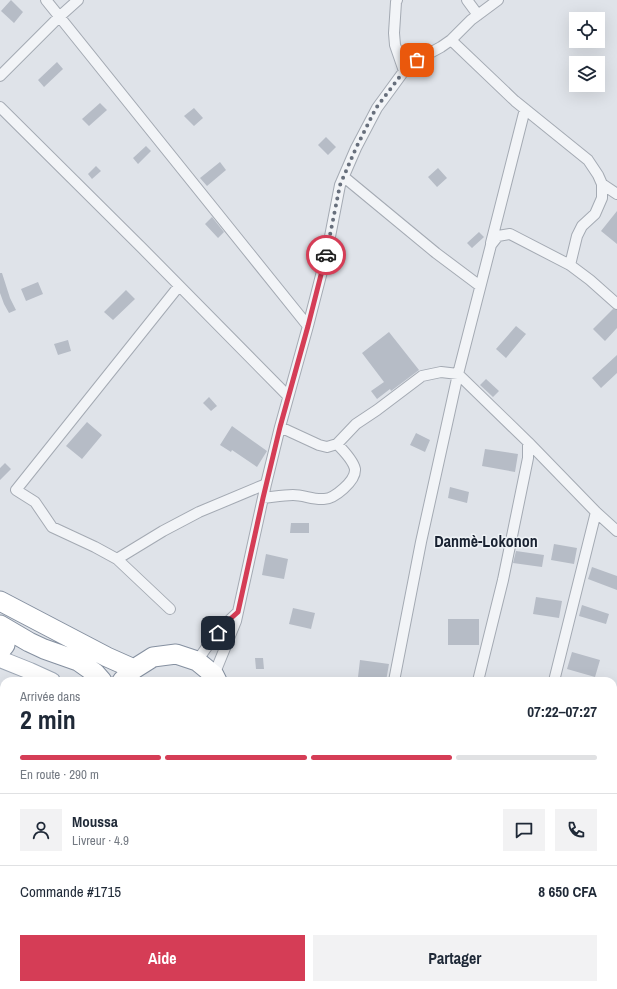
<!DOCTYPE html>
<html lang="fr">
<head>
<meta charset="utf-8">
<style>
	:root { --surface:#fff; --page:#f2f2f3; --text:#1f2937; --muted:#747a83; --line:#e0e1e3; --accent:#d53d56 }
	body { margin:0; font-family:"Archivo Narrow",sans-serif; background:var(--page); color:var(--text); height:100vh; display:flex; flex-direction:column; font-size:15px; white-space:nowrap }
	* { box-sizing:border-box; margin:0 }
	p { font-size:13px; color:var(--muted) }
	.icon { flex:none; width:22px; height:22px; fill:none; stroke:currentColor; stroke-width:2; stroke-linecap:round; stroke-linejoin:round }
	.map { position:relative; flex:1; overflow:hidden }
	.panel { position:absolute; left:0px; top:677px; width:617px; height:312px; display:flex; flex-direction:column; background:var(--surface); border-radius:12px 12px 0 0; box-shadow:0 4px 16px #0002 }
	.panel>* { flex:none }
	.buttons { position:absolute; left:569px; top:12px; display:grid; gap:8px }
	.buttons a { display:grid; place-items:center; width:36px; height:36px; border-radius:0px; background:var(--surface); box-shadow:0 4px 16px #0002; font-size:20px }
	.pin { position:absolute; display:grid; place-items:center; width:34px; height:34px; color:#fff; margin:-17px; border-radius:8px; box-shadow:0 2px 6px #0006 }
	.courier { position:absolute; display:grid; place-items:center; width:40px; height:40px; margin:-20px; border:3px solid #d53d56; border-radius:50%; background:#fff; color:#222; box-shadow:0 1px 5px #0007 }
	.summary em { font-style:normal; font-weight:700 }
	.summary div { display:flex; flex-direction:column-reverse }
	.summary { display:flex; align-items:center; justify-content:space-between; height:68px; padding:0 20px }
	h1 { font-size:26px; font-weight:700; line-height:30px }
	.bar { display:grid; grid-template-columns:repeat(4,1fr); gap:6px 4px; align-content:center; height:48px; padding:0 20px }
	.bar i { height:5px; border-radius:3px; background:var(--line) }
	.bar .selected { background:var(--accent) }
	.bar p { grid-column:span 4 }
	.line { display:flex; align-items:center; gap:10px; padding:0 20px; border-top:1px solid var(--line) }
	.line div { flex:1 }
	.round { display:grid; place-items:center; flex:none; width:42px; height:42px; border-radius:0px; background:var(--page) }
	.button { display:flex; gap:8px; margin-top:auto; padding:8px 20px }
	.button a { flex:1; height:46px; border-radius:0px; background:var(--accent); color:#fff; font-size:16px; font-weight:700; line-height:46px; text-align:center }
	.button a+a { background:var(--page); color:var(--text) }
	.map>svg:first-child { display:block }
	.building { fill:#b6bcc6 }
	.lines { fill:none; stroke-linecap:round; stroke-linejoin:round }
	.street-casing { stroke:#a4aab3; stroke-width:12 }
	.primary-casing { stroke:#9da7b5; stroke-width:18 }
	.highway-casing { stroke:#8590a0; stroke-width:21 }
	.street { stroke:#f2f4f7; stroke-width:10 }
	.primary { stroke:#fff; stroke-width:16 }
	.highway { stroke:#fff; stroke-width:19 }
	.done { stroke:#676f7c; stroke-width:4; stroke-dasharray:0 7.2 }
	.route { stroke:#d53d56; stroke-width:5 }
	.labels { text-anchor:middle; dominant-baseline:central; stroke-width:3; stroke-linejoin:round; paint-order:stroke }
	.quarter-label { font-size:16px; font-weight:bold; fill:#192231; stroke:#eef2f6 }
</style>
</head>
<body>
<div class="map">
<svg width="617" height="989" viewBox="0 0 617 989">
	<rect width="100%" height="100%" fill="#dfe3e9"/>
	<path class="building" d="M11,0L23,12L14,23L1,11Z
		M57,62L63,69L44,87L38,80Z
		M100,103L107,110L89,126L82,119Z
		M194,108L203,118L194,126L184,116Z
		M326,137L336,147L328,155L318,145Z
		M146,146L151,151L138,164L133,158Z
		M220,162L226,170L207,186L200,178Z
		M96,166L101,171L92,179L88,174Z
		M438,168L447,178L437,187L428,177Z
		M617,211V244L601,231Z
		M212,217L224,232L218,238L205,224Z
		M479,232L484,237L472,248L467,243Z
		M0,273H2L10,298L16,310L9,313L4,304L0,293Z
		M38,282L43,294L26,301L21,289Z
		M126,290L135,299L113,320L104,312Z
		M613,309L617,310V328L605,341L593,329Z
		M516,326L526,334L506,358L496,349Z
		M389,332L419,370L391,391L390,389L377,399L371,391L384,382L362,353Z
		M68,340L71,351L58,355L54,344Z
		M617,355V373L601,388L592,378Z
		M486,379L499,391L493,397L480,385Z
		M209,397L217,406L211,411L203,403Z
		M87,422L102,435L82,459L66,446Z
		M232,426L267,451L257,467L232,450L231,452L220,445Z
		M416,433L430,440L425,452L410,445Z
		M485,449L518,454L515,472L482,466Z
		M5,463L11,469L0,480V468Z
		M450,487L469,492L467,503L448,498Z
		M291,523H309V533H290Z
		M554,544L577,548L574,564L551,560Z
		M516,551L544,555L542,567L513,563Z
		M266,554L288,559L284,579L262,575Z
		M592,567L617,576V590L588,579Z
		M536,597L562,601L559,618L533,614Z
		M582,605L609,614L606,624L579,616Z
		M293,608L315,613L311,629L289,624Z
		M448,619H479V645H448Z
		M572,652L600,660L595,677L567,669Z
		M255,658H263L264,669H256Z
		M360,660L389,664L386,681L358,677Z"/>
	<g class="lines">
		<defs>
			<path id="street" d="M46,0L308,326
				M397,0L396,2L394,33L395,45L404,71
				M467,0L478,15
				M451,40L515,101L588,160L598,175L602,184V198L595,214L582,226L577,236L570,265
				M0,76L59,17L78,0
				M0,107L142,248L288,396
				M344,177L436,253L480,286
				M602,184L617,194
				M491,243L525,109
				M280,427L319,445L327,447L337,444L356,424L377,410L422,376L441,372L458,374L528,442L596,512L617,531
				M263,498C273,497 283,495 293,495C304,495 313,500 324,499C334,499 356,481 355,469C353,460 343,450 337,444
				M117,559L163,531L199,512L266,484
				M170,609L117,559L95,547L52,527L35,502L16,490L179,286
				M197,661C209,643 222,626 238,612
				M214,675L236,621L266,484L280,427L308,326L327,252L340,185L356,148L377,108L404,71L417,60L441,47L451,40L471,20L498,0
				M394,681L421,542L458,374L491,245L498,236L510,234L570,265L590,280L617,304
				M478,681L503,580L528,458V442
				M554,681L596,512
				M0,859L4,857
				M613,906L617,901
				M248,985L249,989
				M267,985L271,989
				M385,985L389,989
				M597,985V989
				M98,989L105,985"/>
			<path id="primary" d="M0,659L30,671L52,681"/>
			<path id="highway" d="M0,601L107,657L134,669
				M0,625L29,642L44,649L78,661L95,673L102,681
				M0,651L5,645L6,629
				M122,681L134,669L153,657L176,654L197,661L214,675L217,681
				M613,806L617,807
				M613,822L617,823"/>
		</defs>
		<use href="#street" class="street-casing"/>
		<use href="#primary" class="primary-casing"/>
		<use href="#highway" class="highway-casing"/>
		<use href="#street" class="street"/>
		<use href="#primary" class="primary"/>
		<use href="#highway" class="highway"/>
	</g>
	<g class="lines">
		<path class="done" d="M326,255L340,185L356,148L376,108L404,71L417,60"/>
		<path class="route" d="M218,633L228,621L238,612L263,498L280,427L308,326L326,255"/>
	</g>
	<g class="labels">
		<g class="quarter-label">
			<text x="486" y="541">Danmè-Lokonon</text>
		</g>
	</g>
</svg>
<div class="buttons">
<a><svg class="icon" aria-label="locate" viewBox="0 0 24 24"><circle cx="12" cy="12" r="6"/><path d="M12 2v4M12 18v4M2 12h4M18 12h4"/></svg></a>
<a><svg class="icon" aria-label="layers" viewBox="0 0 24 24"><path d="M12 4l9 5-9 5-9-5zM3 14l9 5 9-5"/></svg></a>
</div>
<div class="pin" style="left:417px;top:60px;background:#ea580c"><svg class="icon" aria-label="bag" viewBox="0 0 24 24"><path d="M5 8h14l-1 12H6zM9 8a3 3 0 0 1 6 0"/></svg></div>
<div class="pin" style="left:218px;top:633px;background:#1f2937"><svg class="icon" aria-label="home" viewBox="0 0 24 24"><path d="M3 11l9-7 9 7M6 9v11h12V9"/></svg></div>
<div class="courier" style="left:326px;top:255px"><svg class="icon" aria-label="car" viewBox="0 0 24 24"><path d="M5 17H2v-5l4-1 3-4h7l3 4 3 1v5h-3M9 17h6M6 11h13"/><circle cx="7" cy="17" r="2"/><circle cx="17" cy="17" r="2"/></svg></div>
<section class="panel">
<div class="summary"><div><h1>2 min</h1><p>Arrivée dans</p></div><em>07:22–07:27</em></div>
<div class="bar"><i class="selected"></i><i class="selected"></i><i class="selected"></i><i></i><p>En route · 290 m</p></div>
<div class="line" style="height:72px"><a class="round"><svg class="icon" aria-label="person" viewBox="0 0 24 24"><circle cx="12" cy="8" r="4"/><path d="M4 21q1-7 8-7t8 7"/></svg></a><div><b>Moussa</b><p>Livreur · 4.9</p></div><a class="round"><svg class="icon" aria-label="chat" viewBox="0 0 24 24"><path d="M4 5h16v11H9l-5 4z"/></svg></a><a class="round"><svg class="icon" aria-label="phone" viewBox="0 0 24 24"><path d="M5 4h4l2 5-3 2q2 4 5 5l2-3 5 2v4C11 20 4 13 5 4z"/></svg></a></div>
<div class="line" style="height:52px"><div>Commande #1715</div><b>8 650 CFA</b></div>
<div class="button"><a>Aide</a><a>Partager</a></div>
</section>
</div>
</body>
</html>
